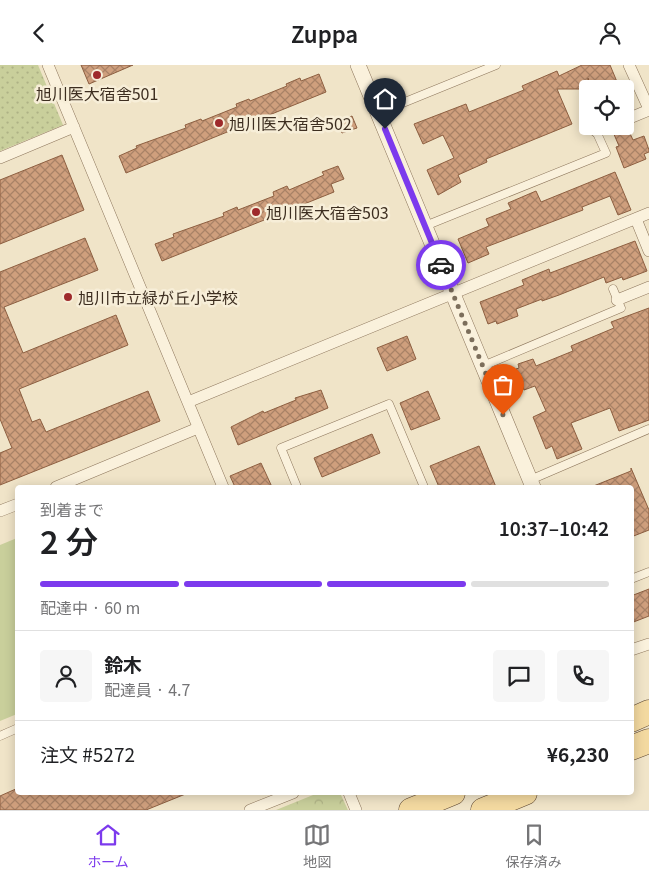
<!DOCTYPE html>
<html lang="ja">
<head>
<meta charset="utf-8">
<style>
	:root { --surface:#fff; --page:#f6f6f6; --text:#202124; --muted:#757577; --line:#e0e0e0; --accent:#7c3aed }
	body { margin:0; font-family:Georgia,"Noto Sans JP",serif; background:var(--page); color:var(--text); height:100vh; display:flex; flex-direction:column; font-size:19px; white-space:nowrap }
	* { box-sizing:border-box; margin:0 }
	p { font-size:16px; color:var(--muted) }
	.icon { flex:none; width:28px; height:28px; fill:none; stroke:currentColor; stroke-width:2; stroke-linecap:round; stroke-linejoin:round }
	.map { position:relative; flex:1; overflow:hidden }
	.sheet { position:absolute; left:15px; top:420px; width:619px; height:310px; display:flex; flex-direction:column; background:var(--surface); border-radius:5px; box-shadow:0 2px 12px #0003 }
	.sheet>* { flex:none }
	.buttons { position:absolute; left:579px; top:15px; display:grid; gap:10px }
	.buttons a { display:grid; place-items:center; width:55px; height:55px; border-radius:5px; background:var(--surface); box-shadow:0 2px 12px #0003; font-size:25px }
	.pin { position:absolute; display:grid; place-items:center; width:42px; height:42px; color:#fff; margin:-51px -21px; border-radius:50% 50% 50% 0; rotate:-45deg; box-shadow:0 0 5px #0007 }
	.pin .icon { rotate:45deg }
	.courier { position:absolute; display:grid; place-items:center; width:50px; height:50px; margin:-25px; border:4px solid #7c3aed; border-radius:50%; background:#fff; color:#222; box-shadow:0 1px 6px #0007 }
	.summary em { font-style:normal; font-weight:600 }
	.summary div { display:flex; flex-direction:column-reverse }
	.summary { display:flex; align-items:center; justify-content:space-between; height:85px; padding:0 25px }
	h1 { font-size:32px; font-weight:600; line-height:38px }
	.bar { display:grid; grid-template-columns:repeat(4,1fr); gap:8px 5px; align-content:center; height:60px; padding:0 25px }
	.bar i { height:6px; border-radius:4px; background:var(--line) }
	.bar .selected { background:var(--accent) }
	.bar p { grid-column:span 4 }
	.line { display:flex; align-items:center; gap:12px; padding:0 25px; border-top:1px solid var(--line) }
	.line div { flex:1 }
	.round { display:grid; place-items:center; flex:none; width:52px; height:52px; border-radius:5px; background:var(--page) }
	header { display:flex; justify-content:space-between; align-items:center; height:65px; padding:0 25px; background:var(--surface); font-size:22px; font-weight:600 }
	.tabs { display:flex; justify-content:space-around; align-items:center; height:70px; border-top:1px solid var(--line); background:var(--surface); font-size:14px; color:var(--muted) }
	.tabs a { display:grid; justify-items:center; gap:2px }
	.tabs .selected { color:var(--accent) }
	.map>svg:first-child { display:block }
	.grass { fill:#c9cf9b }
	.forest { fill:url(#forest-crowns) }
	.park { fill:url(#park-dots) }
	.building { fill:url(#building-cross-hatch); stroke:#8d5f41 }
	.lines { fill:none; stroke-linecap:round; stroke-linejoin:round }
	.service-casing { stroke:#8d765c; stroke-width:9 }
	.pedestrian-casing { stroke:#8d765c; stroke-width:12 }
	.minor-casing { stroke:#8d765c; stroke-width:16 }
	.primary-casing { stroke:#5b4430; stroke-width:25 }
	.service { stroke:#faf1dc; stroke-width:8 }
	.pedestrian { stroke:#faf1dc; stroke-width:11 }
	.minor { stroke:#faf1dc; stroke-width:15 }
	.primary { stroke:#f3d9a0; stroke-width:24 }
	.done { stroke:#7c6e5b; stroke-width:5; stroke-dasharray:0 9 }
	.route { stroke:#7c3aed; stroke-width:6 }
	.poi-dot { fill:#9e2a2b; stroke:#f7eed8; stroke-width:2 }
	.labels { text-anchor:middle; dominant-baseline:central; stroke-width:5; stroke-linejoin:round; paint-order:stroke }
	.poi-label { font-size:16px; fill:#3d2e20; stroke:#f7eed8; text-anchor:start }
</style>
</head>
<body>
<header><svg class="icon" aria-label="back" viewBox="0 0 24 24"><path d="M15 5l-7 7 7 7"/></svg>Zuppa<svg class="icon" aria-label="person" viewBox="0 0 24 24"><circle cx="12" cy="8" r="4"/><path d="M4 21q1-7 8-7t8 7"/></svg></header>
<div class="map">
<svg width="649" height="745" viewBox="0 0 649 745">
	<defs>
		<pattern id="forest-crowns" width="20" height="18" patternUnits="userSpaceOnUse" patternTransform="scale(1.25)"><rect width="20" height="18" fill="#c9cf9b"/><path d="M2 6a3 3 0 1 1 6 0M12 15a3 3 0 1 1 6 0" fill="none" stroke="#aeb285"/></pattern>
		<pattern id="park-dots" width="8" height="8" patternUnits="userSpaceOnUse" patternTransform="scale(1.25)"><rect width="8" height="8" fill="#c9cf9b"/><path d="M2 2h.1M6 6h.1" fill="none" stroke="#aeb285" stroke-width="1.8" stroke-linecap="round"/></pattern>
		<pattern id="building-cross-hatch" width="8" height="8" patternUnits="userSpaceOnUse" patternTransform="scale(1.25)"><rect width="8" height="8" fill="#cf9f7d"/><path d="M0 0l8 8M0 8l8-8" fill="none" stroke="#a98266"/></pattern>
	</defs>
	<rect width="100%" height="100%" fill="#f0e4c8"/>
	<path class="grass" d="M17,473V649L0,656V480Z"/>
	<path class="forest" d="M318,728H340L348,745H276Z"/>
	<path class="park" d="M0,0H38L63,60L0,86Z"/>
	<path class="building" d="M81,0H133L89,19Z
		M582,0H610L620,24H592L588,13V24H557L572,59L486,94L487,97L458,110L461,117L438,130L427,105L454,93L443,70L423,79L414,59L466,39L469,47L524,25L522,21L557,6L559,11Z
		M319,9L326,27L126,108L119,91L137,83L136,81L186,63L185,60L201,54L202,56L237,42L236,39L249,34L250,36L287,21L286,19L300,13L301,16Z
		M352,51L357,63L342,68L338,57Z
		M616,61L627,62L633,75L644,71L649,85V87L644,89L646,94L624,103L616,82L619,81L613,67Z
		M62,90L84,145L0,179V115Z
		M338,101L344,114L331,119L334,127L162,196L155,179L174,172L173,169L224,151L223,148L237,142L238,145L274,131L273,127L287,121L289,125L324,110L322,107Z
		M615,107L631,145L618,150L610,131L582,142L583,145L486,182L489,189L468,198L458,174L489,161L486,154L511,144L508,138L536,126L541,137Z
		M85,173L98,205L4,242L23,288L116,250L128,280L19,324L32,357L40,354L46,367L148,326L160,356L0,420V388L12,383L0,354V207Z
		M635,176L647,206L623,215L622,212L606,218L604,212L559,230L542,236V234L516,244L518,251L497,259L496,256L488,259L480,237L524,220L522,215L549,204L550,208Z
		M649,243V355L619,366L610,343L571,358L582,384L557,394L552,381L546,384L533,352L546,346L535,321L524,325L516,304L519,303L518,299L533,294L536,301L573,286L571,281L614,263L611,257Z
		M407,271L416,294L387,306L377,283Z
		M321,325L328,343L238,380L231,362L263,346L264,348L296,335L295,333Z
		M428,326L440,354L411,365L400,338Z
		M372,369L380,388L322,412L314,393Z
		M479,381L496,422H439L430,401Z
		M261,398L272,422H235L230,411Z
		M631,403L649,445V465L631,472V422H591L631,406Z
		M649,524V551L631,558V531Z
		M18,723V728H188L146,745H0V731Z"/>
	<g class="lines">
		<defs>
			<path id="service" d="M378,48L496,0
				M425,161L606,88L596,66
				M483,301L621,243L613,224
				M530,415L649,364
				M297,422L281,383L389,339L424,422
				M631,514L649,507
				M0,671L18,663"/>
			<path id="pedestrian" d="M48,0L223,422
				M629,0L649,44
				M625,55L649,45
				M596,66L609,61
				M0,93L74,62
				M636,154L649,186
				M617,235L649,222
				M188,337L649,148
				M56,422L198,363
				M0,446L18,439
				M631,585L649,579
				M349,728L356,745
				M250,745L293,728"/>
			<path id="minor" d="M358,0L533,422"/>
			<path id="primary" d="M631,655L649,647
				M631,683L649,676
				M411,745L453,728
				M483,745L525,728"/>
		</defs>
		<use href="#service" class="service-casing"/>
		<use href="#pedestrian" class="pedestrian-casing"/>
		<use href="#minor" class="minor-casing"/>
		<use href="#primary" class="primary-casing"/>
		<use href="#service" class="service"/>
		<use href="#pedestrian" class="pedestrian"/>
		<use href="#minor" class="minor"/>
		<use href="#primary" class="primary"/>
	</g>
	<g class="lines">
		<path class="done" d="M441,200L503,350"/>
		<path class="route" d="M385,64L441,200"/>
	</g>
	<g class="poi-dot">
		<circle cx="97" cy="10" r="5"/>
		<circle cx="219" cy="58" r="5"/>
		<circle cx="256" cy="147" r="5"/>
		<circle cx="68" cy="232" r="5"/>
	</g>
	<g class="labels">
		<g class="poi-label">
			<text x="97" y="28" text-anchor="middle">旭川医大宿舎501</text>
			<text x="229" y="58">旭川医大宿舎502</text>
			<text x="266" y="147">旭川医大宿舎503</text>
			<text x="78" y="232">旭川市立緑が丘小学校</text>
		</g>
	</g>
</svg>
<div class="buttons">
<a><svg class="icon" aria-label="locate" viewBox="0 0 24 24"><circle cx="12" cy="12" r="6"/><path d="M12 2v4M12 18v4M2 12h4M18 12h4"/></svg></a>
</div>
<div class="pin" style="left:503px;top:350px;background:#ea580c"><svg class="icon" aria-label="bag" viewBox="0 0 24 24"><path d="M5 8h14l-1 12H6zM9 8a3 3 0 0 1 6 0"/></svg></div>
<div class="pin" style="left:385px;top:64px;background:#1f2937"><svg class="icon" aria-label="home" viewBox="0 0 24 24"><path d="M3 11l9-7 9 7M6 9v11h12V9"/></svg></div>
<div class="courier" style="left:441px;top:200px"><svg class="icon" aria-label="car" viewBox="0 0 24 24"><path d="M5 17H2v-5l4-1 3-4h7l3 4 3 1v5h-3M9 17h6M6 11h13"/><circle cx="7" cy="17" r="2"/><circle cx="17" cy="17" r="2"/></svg></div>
<section class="sheet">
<div class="summary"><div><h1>2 分</h1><p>到着まで</p></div><em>10:37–10:42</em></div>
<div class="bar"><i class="selected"></i><i class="selected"></i><i class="selected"></i><i></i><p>配達中 · 60 m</p></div>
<div class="line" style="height:90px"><a class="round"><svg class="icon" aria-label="person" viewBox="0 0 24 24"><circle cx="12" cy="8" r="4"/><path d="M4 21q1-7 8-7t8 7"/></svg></a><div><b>鈴木</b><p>配達員 · 4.7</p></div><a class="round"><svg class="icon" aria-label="chat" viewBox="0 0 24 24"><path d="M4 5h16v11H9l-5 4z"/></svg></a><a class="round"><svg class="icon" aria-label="phone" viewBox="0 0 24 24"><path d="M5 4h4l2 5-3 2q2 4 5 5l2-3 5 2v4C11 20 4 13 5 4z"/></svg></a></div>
<div class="line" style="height:65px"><div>注文 #5272</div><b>¥6,230</b></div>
</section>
</div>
<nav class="tabs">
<a class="selected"><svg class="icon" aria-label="home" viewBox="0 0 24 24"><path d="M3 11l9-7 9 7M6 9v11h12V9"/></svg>ホーム</a>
<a><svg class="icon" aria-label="map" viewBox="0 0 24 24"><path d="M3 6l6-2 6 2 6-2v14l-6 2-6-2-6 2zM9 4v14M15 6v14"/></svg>地図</a>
<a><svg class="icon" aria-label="saved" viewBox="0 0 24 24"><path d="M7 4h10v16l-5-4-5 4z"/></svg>保存済み</a>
</nav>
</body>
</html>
